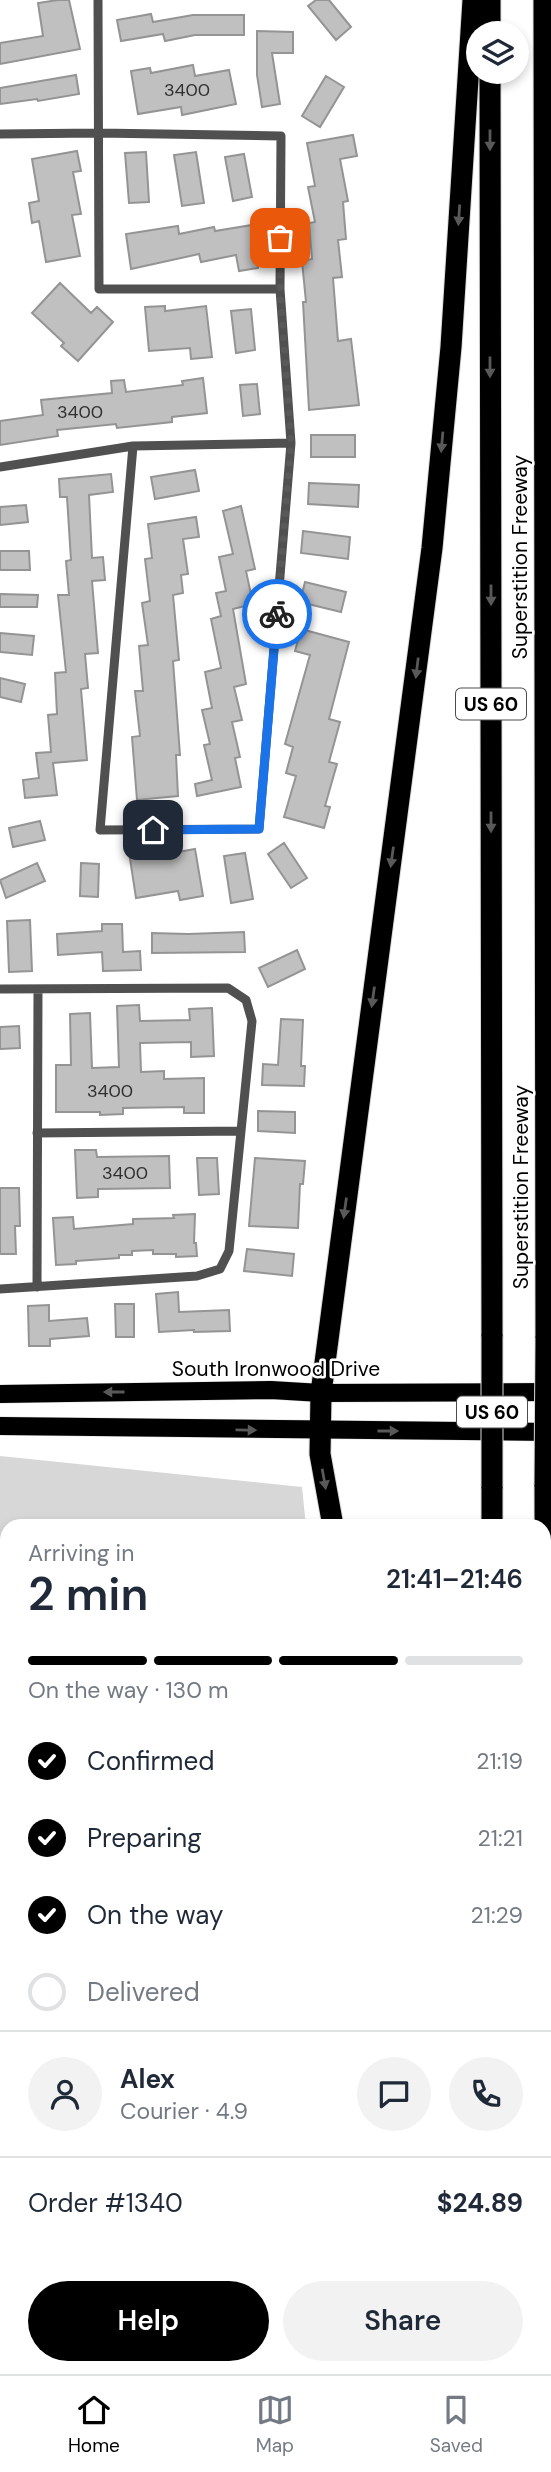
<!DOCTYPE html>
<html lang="en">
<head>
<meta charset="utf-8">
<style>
	:root { --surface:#fff; --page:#f2f2f3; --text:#1f2937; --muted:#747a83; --line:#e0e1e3; --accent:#000 }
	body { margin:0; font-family:"DM Sans",sans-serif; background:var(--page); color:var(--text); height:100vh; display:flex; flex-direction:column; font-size:26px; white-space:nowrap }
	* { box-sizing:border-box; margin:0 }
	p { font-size:23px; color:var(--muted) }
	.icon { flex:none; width:38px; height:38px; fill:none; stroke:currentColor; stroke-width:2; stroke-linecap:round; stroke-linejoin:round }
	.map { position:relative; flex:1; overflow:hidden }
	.sheet { position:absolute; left:0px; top:1519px; width:551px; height:856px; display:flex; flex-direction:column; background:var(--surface); border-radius:21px 21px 0 0; box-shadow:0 4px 10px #0003 }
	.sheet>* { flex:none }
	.fabs { position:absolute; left:466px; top:21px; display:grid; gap:14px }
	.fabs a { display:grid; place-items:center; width:63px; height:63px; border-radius:50%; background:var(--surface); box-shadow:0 4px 10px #0003; font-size:35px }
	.pin { position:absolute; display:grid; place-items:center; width:60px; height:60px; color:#fff; margin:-30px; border-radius:14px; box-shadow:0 4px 10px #0006 }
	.courier { position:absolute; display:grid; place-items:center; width:70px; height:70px; margin:-35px; border:5px solid #1a73e8; border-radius:50%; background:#fff; color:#222; box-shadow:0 2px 9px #0007 }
	.head em { font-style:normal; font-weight:600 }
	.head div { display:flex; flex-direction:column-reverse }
	.head { display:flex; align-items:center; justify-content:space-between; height:119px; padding:0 28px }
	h1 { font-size:46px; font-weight:600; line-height:52px }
	.bar { display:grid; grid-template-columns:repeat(4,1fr); gap:10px 7px; align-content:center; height:84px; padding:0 28px }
	.bar i { height:9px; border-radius:5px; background:var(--line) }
	.bar .active { background:var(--accent) }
	.bar p { grid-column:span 4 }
	.line { display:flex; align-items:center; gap:18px; padding:0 28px; border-top:2px solid var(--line) }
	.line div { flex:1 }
	.round { display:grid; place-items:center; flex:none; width:74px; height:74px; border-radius:37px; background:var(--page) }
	ol { padding:0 28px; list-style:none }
	li { display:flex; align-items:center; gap:21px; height:77px }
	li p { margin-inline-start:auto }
	li .icon { padding:7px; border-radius:50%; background:var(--accent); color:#fff; stroke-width:4 }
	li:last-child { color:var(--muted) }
	li i { width:38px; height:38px; border:4px solid var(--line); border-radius:50% }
	.action { display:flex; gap:14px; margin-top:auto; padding:14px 28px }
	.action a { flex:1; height:80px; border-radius:42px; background:var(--accent); color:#fff; font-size:28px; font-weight:600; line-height:80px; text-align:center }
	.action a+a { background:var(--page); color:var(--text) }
	.menu { display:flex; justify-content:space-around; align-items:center; height:98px; border-top:2px solid var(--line); background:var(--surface); font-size:19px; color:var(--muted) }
	.menu a { display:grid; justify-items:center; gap:4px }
	.menu .active { color:var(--accent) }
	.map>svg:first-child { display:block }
	.green { fill:#d7d7d7 }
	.building { fill:#c0c0c0; stroke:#949494; stroke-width:2 }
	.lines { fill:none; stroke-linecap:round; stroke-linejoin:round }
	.primary-casing { stroke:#dbdbdb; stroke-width:19 }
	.motorway-casing { stroke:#dbdbdb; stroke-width:23 }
	.path { stroke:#727272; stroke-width:2.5; stroke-dasharray:2 3.5; stroke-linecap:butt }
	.service { stroke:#505050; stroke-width:9 }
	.primary { stroke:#000; stroke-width:18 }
	.motorway { stroke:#000; stroke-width:21 }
	.motorway-bridge-casing { stroke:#dbdbdb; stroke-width:23; stroke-linecap:butt }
	.motorway-bridge { stroke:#000; stroke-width:21 }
	.oneway { fill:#595959 }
	.done { stroke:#595959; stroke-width:7; stroke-dasharray:0 12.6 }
	.route { stroke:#1a73e8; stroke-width:9 }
	.labels { text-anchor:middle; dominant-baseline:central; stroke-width:5; stroke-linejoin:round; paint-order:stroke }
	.number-label { font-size:18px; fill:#303030 }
	.shield { fill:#fff; stroke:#4c4c4c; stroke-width:2 }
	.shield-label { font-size:19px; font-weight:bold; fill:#000 }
	.street-label { font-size:21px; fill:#000; stroke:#fff }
</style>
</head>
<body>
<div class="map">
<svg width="551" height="2374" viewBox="0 0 551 2374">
	<rect width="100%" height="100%" fill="#fff"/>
	<path class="green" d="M0,1456L302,1487L306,1526H7V2368H370V2374H0Z"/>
	<path class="building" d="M58,0H69L80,49L0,64V43L43,36L38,3Z
		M316,0H329L351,27L336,40L308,6Z
		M151,14L153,22L193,15H244V35H195L165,41L163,34L121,41L117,20Z
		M257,31L293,32V53H272L280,104L262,107L257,75Z
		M193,65L195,76L229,70L236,104L182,115L181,107L138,114L131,71L150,68L151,73Z
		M76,75L79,94L38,101L37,99L0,104V88Z
		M326,76L344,87L320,127L302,116Z
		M353,135L357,156L340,159L348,201L343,202L346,239L338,240L342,277L333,278L338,341L351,339L359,405L309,410L303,302H306L302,261L312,259L309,223L315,222L308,187L315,186L307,143Z
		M77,151L81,171L73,172L81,214L72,215L80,256L46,262L39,221L32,223L29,203L39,201L32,159Z
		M146,152L149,202L129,203L125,153Z
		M196,152L204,203L182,206L174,155Z
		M244,154L252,197L233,201L225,157Z
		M252,225L258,268L239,271L236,255L201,262L199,254L131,269L126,234L178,226L179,234L214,227L215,231Z
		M60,283L91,313L97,307L113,322L78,361L61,346L64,343L32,313Z
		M165,306V311L206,306L212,357L191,359L190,348L149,351L145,307Z
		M251,309L255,350L236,353L231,311Z
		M203,378L207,413L172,417V422L117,428L116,424L57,430L58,436L0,445V421L43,415L41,400L112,393L111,381L124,380L126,392L183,385L182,381Z
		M257,384L260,414L243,416L240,385Z
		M311,435H355V457H311Z
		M195,470L199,491L155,499L151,477Z
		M111,474L113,492L89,495L92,558L103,557L105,580L92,581L98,653L85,654L88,688L81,689L87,760L53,763L57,795L25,798L23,780L39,778L36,753L51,752L48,715L57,714L55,673L66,672L58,595H69L66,561L71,560L67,497H60L59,479Z
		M309,483L359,485L358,507L308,504Z
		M26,505L28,522L0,525V507Z
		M241,506L255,569L246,571L253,604L233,609L246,684L234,687L242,720L232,722L240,757L235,758L241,787L197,796L195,784L212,780L204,745L210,744L202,710L212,708L205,672L221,668L211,619L221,616L216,593L226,591L219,557L233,554L223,511Z
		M196,517L199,537L183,539L188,574L181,575L183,593L173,595L179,660L173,661L180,755H176L178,796L137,800L132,737L140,736L135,691H143L139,646L148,645L142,603L150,601L145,559L152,558L148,524Z
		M303,531L350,537L348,559L301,553Z
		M0,551H29L30,570H0Z
		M305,582L346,592L341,612L300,602Z
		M0,594L38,595L37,607H0Z
		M301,629L349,642L329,719L340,722L329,762L337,764L325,806L330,807L324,828L284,817L296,776L286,773L293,747L285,744L310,655L295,651Z
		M0,633L34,636L32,655L0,652Z
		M0,678L25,684L21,702L0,697Z
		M40,821L45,840L13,847L9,828Z
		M284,843L307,878L291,888L268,854Z
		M150,849L151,857L195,849L203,896L180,900L178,891L136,898L129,852Z
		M245,853L253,899L231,903L224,856Z
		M37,863L45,881L6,898L0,880Z
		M81,863L99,864L98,897L80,896Z
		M30,920L32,971L9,972L7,921Z
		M102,924H122L123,952L140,951L141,970L103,971L102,952L58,955L57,934L102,931Z
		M244,932L245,952L152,953V933L188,934Z
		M297,950L305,969L268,987L259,968Z
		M139,1005L140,1021L190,1020L189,1009L212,1008L214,1056L191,1057V1042L140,1043L141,1072L164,1071V1079L204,1078V1113H184V1107L123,1108V1114L100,1115V1112H56V1065H71L70,1014L90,1013L92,1068L119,1067L117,1006Z
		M281,1019L303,1020L301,1066H305L304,1086L262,1085L263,1064L278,1065Z
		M19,1026L20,1048L0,1049V1027Z
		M258,1111L295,1112V1133L258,1131Z
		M75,1150H96L97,1157L169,1156L170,1188L98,1189V1197L77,1198Z
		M197,1158H217L219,1194L199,1195Z
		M255,1158L305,1161L303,1184H300L298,1228L249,1226Z
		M0,1188H19L20,1226H15L16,1254H0Z
		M195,1214L194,1243H196L197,1256L176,1257V1254H153V1250L132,1251V1255H119V1258L76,1261V1264L56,1265L53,1218L73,1217L74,1229L133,1224V1219L174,1218L173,1215Z
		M247,1249L294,1254L292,1276L244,1271Z
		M178,1292L179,1312L229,1310L230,1331L194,1332V1330L159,1332L156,1294Z
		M115,1304H134V1337H116Z
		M49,1305V1321L87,1318L89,1336L50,1339V1346H29L28,1306Z"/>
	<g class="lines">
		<defs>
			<path id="primary" d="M0,1394L271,1390L321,1393L551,1392
				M0,1426L551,1432"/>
			<path id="motorway" d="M490,0V33
				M544,0L546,1338
				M490,72L492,1336
				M545,1485L547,2374
				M492,1487V1526
				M333,1526L320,1454L321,1393L432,548L451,347L473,0
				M459,2368V2374
				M493,2368V2374"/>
		</defs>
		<use href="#primary" class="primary-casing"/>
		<use href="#motorway" class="motorway-casing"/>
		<path class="path" d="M0,1636L7,1619
			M0,1661L7,1667
			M119,2368V2374
			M305,2368V2374"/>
		<path class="service" d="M98,0L99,289H280
			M0,134L99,133L281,136L280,289L291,443L259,829L100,830L133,446
			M0,467L133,446L291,443
			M0,989L228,988L246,1000L252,1021L229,1251L220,1269L197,1276L0,1289
			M37,1133L241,1131
			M37,1287L38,989
			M0,1596L7,1603"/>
		<use href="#primary" class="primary"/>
		<use href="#motorway" class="motorway"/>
		<defs>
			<path id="motorway-bridge" d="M545,1485L546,1338
				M492,1487V1336"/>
		</defs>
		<use href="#motorway-bridge" class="motorway-bridge-casing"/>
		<use href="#motorway-bridge" class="motorway-bridge"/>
	</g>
	<defs><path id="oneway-solid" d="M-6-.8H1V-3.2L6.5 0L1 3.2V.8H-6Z" transform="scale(1.75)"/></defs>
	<g class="oneway">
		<use href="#oneway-solid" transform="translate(490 140) rotate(90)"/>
		<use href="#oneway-solid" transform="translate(459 215) rotate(94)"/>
		<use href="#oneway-solid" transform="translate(490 367) rotate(90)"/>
		<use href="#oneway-solid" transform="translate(442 442) rotate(95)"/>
		<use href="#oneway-solid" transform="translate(491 595) rotate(90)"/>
		<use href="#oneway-solid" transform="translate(417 668) rotate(97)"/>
		<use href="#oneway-solid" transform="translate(491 822) rotate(90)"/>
		<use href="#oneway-solid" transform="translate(392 857) rotate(98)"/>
		<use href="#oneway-solid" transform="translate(373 997) rotate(98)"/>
		<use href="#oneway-solid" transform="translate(345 1208) rotate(98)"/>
		<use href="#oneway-solid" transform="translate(114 1392) rotate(180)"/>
		<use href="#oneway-solid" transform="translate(246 1430) rotate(1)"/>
		<use href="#oneway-solid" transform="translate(388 1431)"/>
		<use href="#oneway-solid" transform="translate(324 1479) rotate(80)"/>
	</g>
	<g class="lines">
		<path class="done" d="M277,614L291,443L280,289V238"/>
		<path class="route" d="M153,830L259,829L277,614"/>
	</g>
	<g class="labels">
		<g class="number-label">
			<text x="187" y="90">3400</text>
			<text x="80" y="412">3400</text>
			<text x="110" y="1091">3400</text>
			<text x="125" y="1173">3400</text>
		</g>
		<g class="shield">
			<rect x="456" y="688.5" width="70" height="31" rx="5"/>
			<rect x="457" y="1396.5" width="70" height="31" rx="5"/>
		</g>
		<g class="shield-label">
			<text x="491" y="704">US 60</text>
			<text x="492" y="1412">US 60</text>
		</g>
		<g class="street-label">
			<text transform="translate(520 557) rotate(-90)">Superstition Freeway</text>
			<text transform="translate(521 1187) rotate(-90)">Superstition Freeway</text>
			<text x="276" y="1369">South Ironwood Drive</text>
		</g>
	</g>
</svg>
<div class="fabs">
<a><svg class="icon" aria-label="layers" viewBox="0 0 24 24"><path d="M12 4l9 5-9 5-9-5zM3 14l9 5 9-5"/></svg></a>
</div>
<div class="pin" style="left:280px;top:238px;background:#ea580c"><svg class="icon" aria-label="bag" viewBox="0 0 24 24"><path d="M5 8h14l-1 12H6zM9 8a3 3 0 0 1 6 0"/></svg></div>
<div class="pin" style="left:153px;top:830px;background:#1f2937"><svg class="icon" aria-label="home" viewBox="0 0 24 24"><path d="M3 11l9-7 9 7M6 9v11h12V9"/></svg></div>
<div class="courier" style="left:277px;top:614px"><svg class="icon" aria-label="bike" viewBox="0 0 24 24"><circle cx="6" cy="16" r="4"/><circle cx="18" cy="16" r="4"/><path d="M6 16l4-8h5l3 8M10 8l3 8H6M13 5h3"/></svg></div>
<section class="sheet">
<div class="head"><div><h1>2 min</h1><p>Arriving in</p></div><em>21:41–21:46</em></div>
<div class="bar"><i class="active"></i><i class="active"></i><i class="active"></i><i></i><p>On the way · 130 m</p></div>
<ol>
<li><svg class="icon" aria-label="check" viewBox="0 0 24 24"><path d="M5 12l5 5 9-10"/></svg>Confirmed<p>21:19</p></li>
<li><svg class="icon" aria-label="check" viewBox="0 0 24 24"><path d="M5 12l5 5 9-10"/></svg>Preparing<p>21:21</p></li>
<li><svg class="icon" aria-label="check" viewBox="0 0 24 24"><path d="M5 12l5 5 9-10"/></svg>On the way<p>21:29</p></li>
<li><i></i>Delivered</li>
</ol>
<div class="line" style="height:126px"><a class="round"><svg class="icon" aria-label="person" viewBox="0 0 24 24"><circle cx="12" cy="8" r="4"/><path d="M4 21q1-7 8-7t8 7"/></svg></a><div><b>Alex</b><p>Courier · 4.9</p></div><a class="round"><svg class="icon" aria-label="chat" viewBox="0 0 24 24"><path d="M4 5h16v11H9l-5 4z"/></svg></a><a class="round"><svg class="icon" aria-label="phone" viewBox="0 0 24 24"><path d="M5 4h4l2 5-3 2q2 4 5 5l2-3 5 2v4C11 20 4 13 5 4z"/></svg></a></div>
<div class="line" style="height:91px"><div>Order #1340</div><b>$24.89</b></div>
<div class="action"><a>Help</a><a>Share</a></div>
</section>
</div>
<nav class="menu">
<a class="active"><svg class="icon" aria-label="home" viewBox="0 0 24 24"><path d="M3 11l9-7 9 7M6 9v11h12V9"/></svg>Home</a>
<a><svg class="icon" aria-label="map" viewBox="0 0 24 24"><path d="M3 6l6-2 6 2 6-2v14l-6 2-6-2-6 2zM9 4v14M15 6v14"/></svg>Map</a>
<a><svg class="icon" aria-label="saved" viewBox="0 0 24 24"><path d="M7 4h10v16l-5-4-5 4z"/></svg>Saved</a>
</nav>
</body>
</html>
